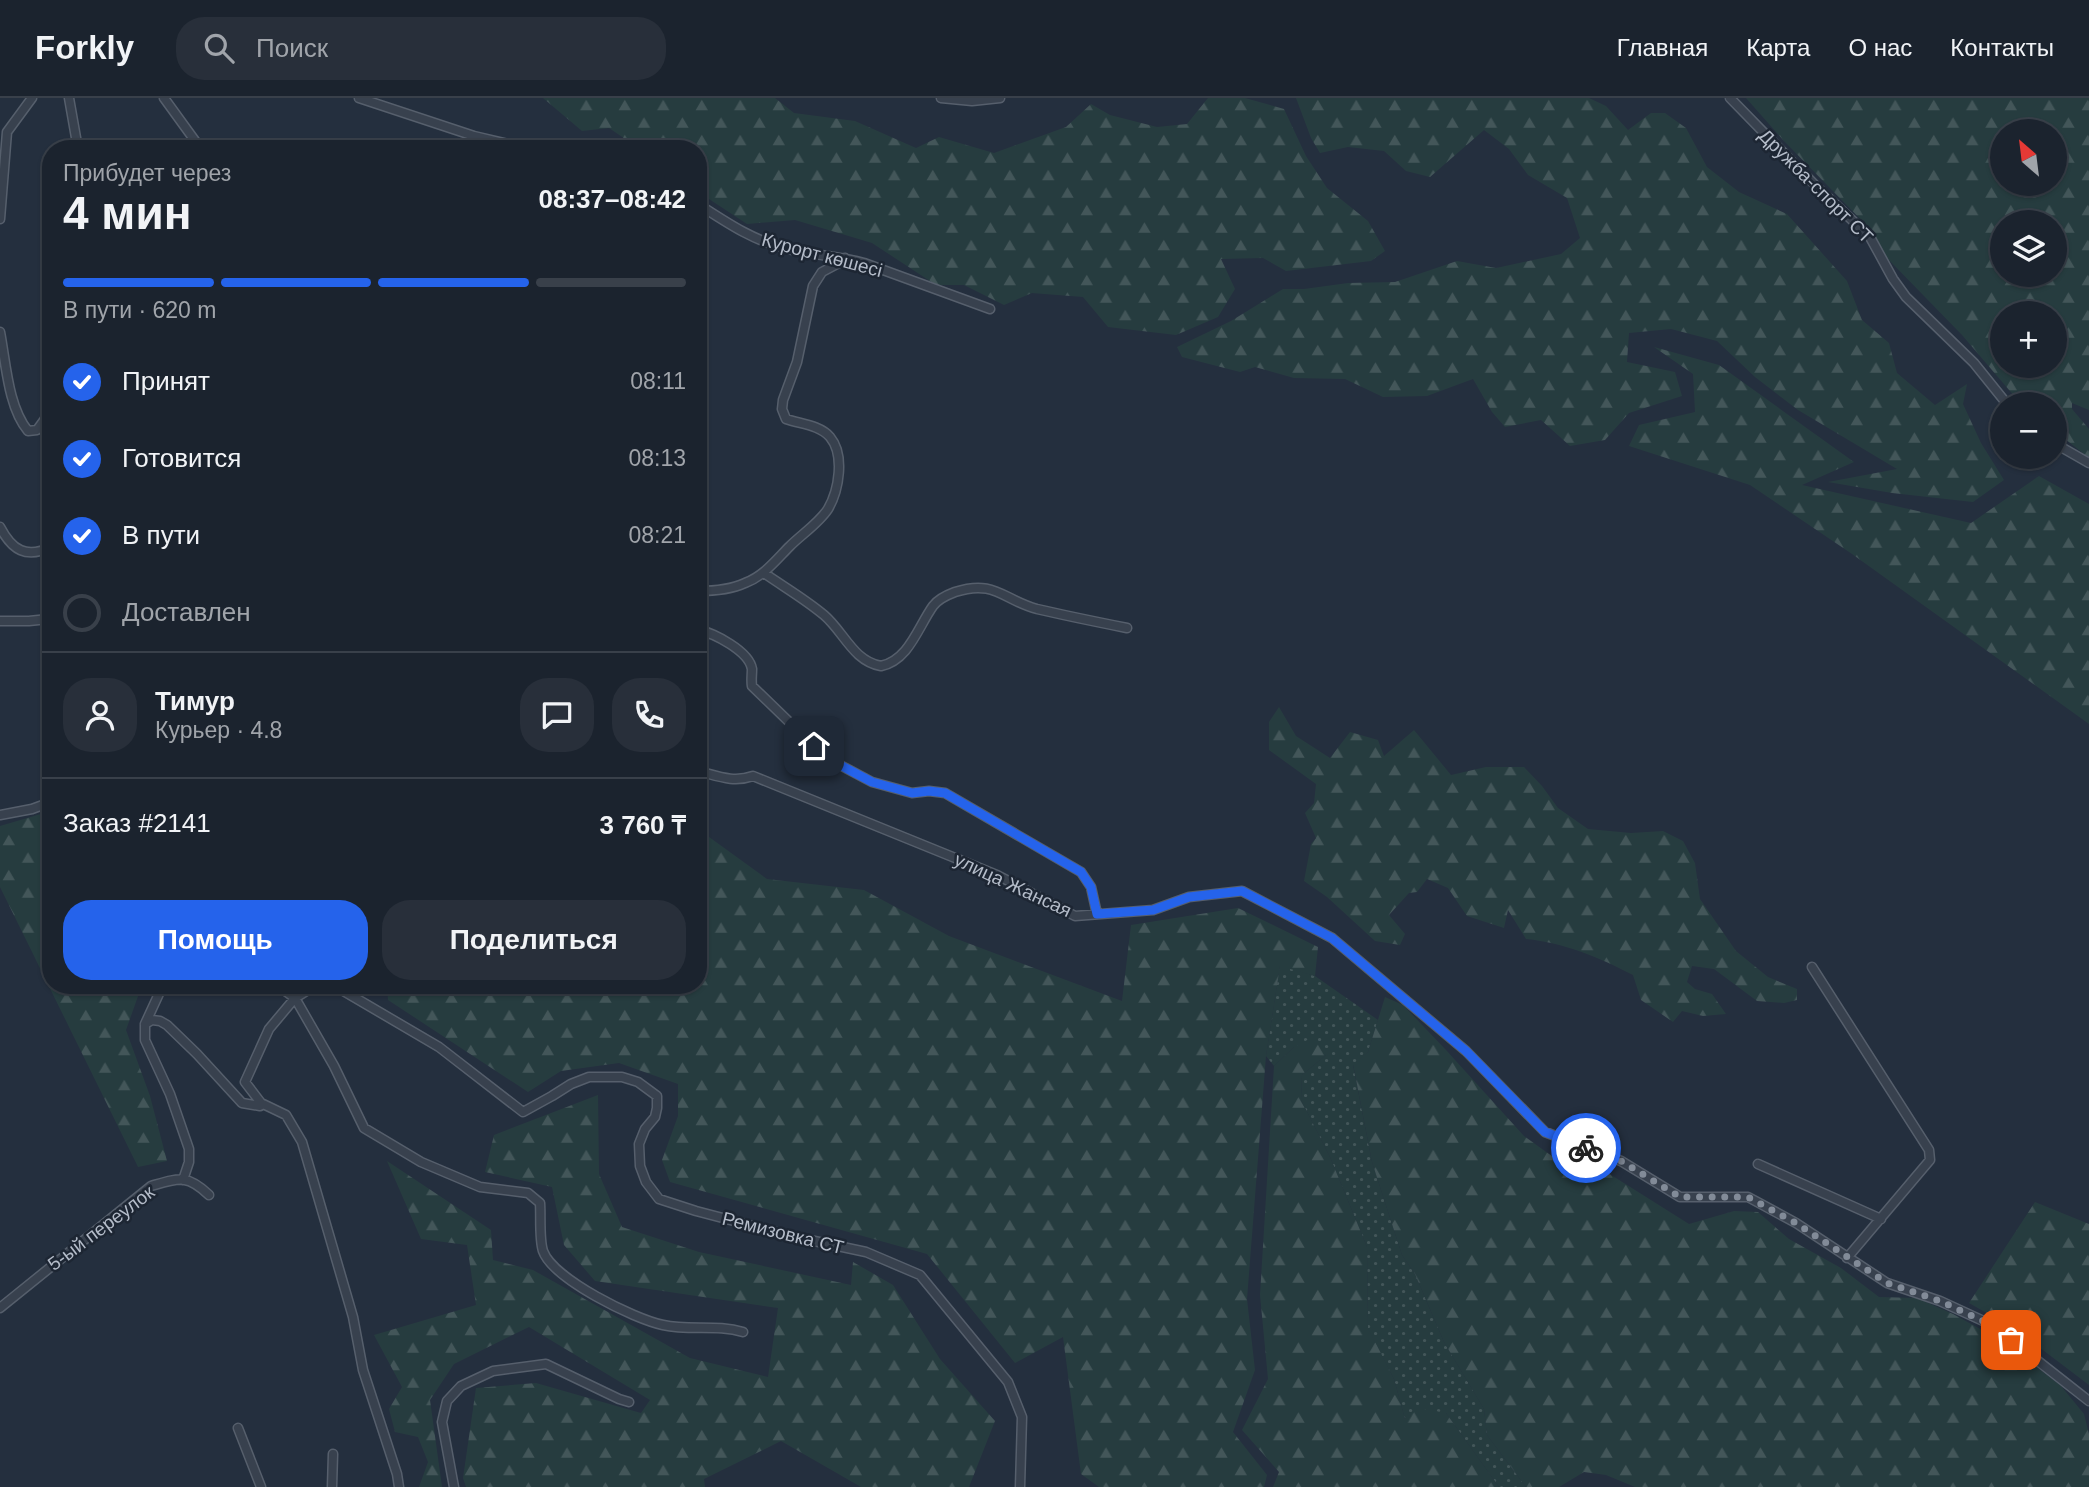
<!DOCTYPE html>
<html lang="ru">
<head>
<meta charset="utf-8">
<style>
	:root { --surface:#1b232e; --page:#282f3a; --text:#f1f3f6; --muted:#a0a4aa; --line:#39404a; --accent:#2563eb }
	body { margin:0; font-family:Helvetica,sans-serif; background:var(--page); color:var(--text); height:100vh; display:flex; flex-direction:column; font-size:26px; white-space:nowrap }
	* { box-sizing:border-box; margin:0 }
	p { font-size:23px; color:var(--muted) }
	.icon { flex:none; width:38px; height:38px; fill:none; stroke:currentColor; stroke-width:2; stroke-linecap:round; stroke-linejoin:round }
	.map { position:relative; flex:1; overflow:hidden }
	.sheet { position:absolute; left:42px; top:42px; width:665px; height:854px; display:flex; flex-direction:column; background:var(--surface); border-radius:28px; box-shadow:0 2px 5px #0004,0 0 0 2px var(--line) }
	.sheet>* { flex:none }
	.needle { width:46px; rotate:332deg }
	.controls { position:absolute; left:1990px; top:21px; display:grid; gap:14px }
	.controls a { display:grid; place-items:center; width:77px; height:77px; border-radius:50%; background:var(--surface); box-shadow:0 2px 5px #0004,0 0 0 2px var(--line); font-size:35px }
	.pin { position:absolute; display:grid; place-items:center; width:60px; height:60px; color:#fff; margin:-30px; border-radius:14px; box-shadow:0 4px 10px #0006 }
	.courier { position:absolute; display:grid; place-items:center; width:70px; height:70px; margin:-35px; border:5px solid #2563eb; border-radius:50%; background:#fff; color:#222; box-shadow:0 2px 9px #0007 }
	.overview em { font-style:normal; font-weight:700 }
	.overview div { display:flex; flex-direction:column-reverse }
	.overview { display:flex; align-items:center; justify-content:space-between; height:119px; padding:0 21px }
	h1 { font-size:46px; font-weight:700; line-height:52px }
	.bar { display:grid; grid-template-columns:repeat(4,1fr); gap:10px 7px; align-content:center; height:84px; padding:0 21px }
	.bar i { height:9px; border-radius:5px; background:var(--line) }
	.bar .active { background:var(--accent) }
	.bar p { grid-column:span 4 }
	.line { display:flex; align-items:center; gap:18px; padding:0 21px; border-top:2px solid var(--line) }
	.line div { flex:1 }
	.round { display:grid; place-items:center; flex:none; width:74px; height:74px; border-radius:28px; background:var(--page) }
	ol { padding:0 21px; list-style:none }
	li { display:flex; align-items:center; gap:21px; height:77px }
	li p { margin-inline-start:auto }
	li .icon { padding:7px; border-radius:50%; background:var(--accent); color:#fff; stroke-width:4 }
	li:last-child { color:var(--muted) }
	li i { width:38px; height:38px; border:4px solid var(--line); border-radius:50% }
	.cta { display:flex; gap:14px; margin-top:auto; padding:14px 21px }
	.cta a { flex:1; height:80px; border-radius:28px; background:var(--accent); color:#fff; font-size:28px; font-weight:700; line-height:80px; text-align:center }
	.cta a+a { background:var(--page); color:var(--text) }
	header { display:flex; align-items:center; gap:42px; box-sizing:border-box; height:98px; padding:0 35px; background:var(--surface); border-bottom:2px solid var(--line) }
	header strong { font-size:33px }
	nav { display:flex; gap:38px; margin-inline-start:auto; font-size:24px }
	.search { width:490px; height:63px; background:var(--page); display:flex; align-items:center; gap:18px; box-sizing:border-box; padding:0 24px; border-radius:28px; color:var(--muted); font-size:26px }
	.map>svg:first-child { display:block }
	.green { fill:url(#green-dots) }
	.forest { fill:url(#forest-firs); fill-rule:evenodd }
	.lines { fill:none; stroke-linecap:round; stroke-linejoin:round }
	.street-casing { stroke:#565f6c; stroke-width:11 }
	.street { stroke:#38414e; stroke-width:8 }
	.done { stroke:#828b98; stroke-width:7; stroke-dasharray:0 12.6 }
	.route { stroke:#2563eb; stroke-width:9 }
	.labels { text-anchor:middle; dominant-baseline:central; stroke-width:5; stroke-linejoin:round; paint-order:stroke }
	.street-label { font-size:19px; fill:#b4bcc9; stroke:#1d2633 }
</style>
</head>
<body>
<header>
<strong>Forkly</strong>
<div class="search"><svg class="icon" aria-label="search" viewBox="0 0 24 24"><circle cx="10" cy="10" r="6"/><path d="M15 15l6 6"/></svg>Поиск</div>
<nav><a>Главная</a><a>Карта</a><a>О нас</a><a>Контакты</a></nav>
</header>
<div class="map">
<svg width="2089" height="1389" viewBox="0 0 2089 1389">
	<defs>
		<pattern id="green-dots" width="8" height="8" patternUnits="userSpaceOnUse" patternTransform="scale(1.75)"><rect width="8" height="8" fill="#263c3f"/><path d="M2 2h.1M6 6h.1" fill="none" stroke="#435659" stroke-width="1.8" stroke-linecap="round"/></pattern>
		<pattern id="forest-firs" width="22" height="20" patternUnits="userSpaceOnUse" patternTransform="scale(1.75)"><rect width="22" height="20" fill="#263c3f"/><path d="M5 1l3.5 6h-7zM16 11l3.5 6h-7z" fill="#435659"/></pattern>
	</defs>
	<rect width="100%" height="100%" fill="#242f3e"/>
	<path class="green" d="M1280,867L1315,878L1378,922L1368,954L1353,967L1372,1064L1402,1157L1415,1176L1444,1244L1484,1311L1487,1337L1526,1389H1499L1446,1315L1405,1321L1394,1281L1368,1231L1367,1149L1330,1059L1301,1002L1302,977L1326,957L1294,949L1274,968L1266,958Z"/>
	<path class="forest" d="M543,0H775L794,15L855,23L916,50L939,39L994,55L1066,29L1091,6L1110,17L1157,29L1187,26L1208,0H1245L1284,11L1306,58L1327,90L1368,123L1385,153L1371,163L1286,173L1263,160L1221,161L1235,191L1218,219L1176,237L1108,229L1083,199L1032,195L1004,207L964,187H936L872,145L795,122L747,126L709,101L698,74V51H688L686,47L637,49L609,30L582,33Z
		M1296,0H1589L1606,8L1628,32L1651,15H1665L1686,30L1707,69L1739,94L1787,116L1847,183L1862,222L1889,245L1897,275L1935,307L1967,286L1963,306L1981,345L2004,382L1973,404L1892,395L1828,384L1897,371L1798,312L1755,279L1717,243L1671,231L1629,235L1627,264L1675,274L1682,298L1629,315L1605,342L1570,348L1541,322L1505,329L1492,314L1473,281L1427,298L1383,299L1345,281L1294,280L1255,269L1240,274L1182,259L1177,249L1231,223L1283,191H1304L1348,185L1395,184L1457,163L1496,170L1561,156L1580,140L1567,100L1528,77L1509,51L1484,32L1430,79L1406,73L1384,53L1348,49L1320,55L1311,40Z
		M1746,0H2089V312L2072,305V311L2089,331V360L2055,333L2054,306H2021L1962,237L1888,161L1871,132L1784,43ZM2002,33H2054V86H2002ZM2002,124H2054V177H2002ZM2002,215H2054V268H2002Z
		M1654,249L1719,267L1854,364L1802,387L1971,425L2039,378L2089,406V626L1852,456L1750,387L1629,348L1639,327L1695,314L1693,276Z
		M1279,609L1296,638L1330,660L1350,634L1378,642L1384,658L1414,632L1451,677L1486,669H1524L1542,688L1558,710L1588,731L1631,735L1663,733L1683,743L1695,765L1700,801L1736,853L1768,879L1797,891V902L1784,905L1757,903L1714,871L1692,868L1687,884L1695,891L1712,896L1726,916L1703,918L1682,913L1673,924L1641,902L1633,877C1598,859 1565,845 1526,841L1508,812L1504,830L1467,818L1448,790L1427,781L1417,794L1409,795L1389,817L1405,836L1400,847L1375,843L1327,799L1304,783L1311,746L1316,740L1305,715L1314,705L1316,686L1269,652V624Z
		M51,713V887H142L126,932L150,998L167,1063L138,1069L0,789V728Z
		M698,731L767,781L864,792L949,838L1122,903L1131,827L1238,810L1318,849L1315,878L1280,868L1266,958L1247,1201L1255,1272L1233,1334L1267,1377L1264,1389H1099L1081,1376L1063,1239L1015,1265L927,1156L670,1084L662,1062L678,1018V986L619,965L561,973L528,994L388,902L387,887H698Z
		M1385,899L1403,907L1446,952L1524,1038L1556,1061L1608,1075L1689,1126L1734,1113L1758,1114L1789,1141L1841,1170L1879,1199L1917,1200L1953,1216L2004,1244L2061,1288L2084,1316L2089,1336V1389H1635L1606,1377L1584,1374L1559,1389H1526L1487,1337L1484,1311L1444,1244L1415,1176L1402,1157L1372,1064L1353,966L1368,954Z
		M1313,939L1326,957L1302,977L1301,1002L1330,1059L1367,1149L1368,1230L1394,1281L1405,1321L1419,1310L1446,1315L1499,1389H1273L1279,1374L1242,1332L1268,1281L1260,1197L1274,968L1294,949Z
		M598,997L599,1076L622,1129L699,1154L851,1187L853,1164L893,1187L940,1261L995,1323L969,1389H861L781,1343L704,1381L705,1389H466L463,1380L476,1290L536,1285L641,1315L650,1302L529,1229L454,1266L430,1302L442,1389H419L428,1364L418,1339L395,1334L389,1311L402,1289L374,1237L476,1207L467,1147L421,1141L387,1063L491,1132L493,1162L533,1172L690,1260L768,1279L778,1210L595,1183L564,1147L552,1089L485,1074L494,1037Z
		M2035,1104L2089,1126V1287L2015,1231L1969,1205Z"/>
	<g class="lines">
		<defs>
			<path id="street" d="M69,0L78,51
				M164,0L201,51
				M359,0L474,38L529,51
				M941,0L972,3L1000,0
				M1730,0L1817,89L1870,139L1893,181L1906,199L1974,265L2007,306
				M698,106C726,124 752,142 784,150C811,157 838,158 864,165L990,211
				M0,121L7,34L32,0
				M0,234C6,265 8,309 28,333L37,332L45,321L51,287
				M2054,345L2089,365
				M0,429C12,452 26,461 51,449
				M764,475C784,489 805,501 824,517C844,534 853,563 881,568C909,562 918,529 933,508C938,501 947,497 955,494C995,481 1003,502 1037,511C1067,518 1097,524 1127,530
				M698,493C714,493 730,492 745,485C764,478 776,462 790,448C802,436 819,425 828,411C839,392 845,357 830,339C820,327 800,326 786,321L782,311L783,302L797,264L813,188L822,174L837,166L845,160
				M0,523H29L48,521L51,518
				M698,532C714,535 749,553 752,571C752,577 751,582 752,588L814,648L840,667L872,684L912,695L929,693L945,695L1081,774L1091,789L1097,816
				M698,673C718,678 733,685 753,678L997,777L1075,818L1153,812L1189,799L1242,793L1332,840L1466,953L1545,1034L1621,1063L1680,1099H1748L1796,1125L1887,1185L1940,1203L1992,1227L2089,1303
				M0,717L32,711L51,704
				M1812,869L1929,1052L1930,1062L1847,1160
				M277,887L295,900L334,968L364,1030L421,1064L480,1089L528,1095L540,1105C541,1118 539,1141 543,1153C553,1181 634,1221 663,1227C690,1233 717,1226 743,1234
				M316,887L295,900L269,931L245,984L261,1005L286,1017L302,1044L353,1219L363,1272L397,1376L399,1389
				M326,887L335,888L439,949L523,1014L552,998L571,986L589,979H622L638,984L657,998V1010L655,1019L645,1031L639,1046L640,1068L646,1084L659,1101L696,1113L791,1138L866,1154L920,1177L1008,1284L1022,1319L1020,1389
				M145,926L163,887
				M1758,1066L1881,1121
				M183,1082L189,1064V1051L170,996L145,942V926L152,922L160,923L167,927L197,956L242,1005L260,1008L261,1005
				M0,1210L151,1088C179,1080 187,1076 209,1097
				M238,1330L261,1389
				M332,1389L333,1356
				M454,1389L442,1324L447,1303L461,1288L493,1273L546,1266L619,1301L629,1304"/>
		</defs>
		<use href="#street" class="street-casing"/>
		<use href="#street" class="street"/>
	</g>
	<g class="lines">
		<path class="done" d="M1586,1050L1621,1063L1680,1099H1748L1796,1125L1887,1185L1940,1203L1992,1227L2011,1242"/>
		<path class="route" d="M814,648L840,667L872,684L912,695L929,693L945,695L1081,774L1091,789L1097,816L1153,812L1189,799L1242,793L1332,840L1466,953L1545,1034L1586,1050"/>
	</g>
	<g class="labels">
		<g class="street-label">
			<text transform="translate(1816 88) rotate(45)">Дружба-спорт СТ</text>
			<text transform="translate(822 157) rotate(15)">Курорт көшесі</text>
			<text transform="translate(1013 787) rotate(25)">улица Жансая</text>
			<text transform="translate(101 1130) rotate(-37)">5-ый переулок</text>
			<text transform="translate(783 1135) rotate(14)">Ремизовка СТ</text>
		</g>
	</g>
</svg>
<div class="controls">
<a><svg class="needle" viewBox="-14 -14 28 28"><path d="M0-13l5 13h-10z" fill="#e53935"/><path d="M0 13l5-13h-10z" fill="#a0a4aa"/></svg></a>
<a><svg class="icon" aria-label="layers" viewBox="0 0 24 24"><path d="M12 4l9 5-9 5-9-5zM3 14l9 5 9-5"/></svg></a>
<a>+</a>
<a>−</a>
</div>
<div class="pin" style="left:2011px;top:1242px;background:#ea580c"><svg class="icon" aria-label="bag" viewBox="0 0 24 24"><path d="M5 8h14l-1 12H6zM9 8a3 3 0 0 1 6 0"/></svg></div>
<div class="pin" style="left:814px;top:648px;background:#1f2937"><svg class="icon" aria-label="home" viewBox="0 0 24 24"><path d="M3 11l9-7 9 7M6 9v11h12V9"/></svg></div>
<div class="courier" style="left:1586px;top:1050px"><svg class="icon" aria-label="bike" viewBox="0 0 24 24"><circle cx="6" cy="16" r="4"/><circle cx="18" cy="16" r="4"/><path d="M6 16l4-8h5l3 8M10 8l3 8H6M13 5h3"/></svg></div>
<section class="sheet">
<div class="overview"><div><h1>4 мин</h1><p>Прибудет через</p></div><em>08:37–08:42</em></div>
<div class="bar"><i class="active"></i><i class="active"></i><i class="active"></i><i></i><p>В пути · 620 m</p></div>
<ol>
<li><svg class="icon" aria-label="check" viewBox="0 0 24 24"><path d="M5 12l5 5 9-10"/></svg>Принят<p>08:11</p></li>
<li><svg class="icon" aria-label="check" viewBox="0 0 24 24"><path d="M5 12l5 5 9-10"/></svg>Готовится<p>08:13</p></li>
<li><svg class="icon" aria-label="check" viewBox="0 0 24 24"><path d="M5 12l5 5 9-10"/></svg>В пути<p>08:21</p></li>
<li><i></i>Доставлен</li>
</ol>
<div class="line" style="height:126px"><a class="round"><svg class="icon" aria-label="person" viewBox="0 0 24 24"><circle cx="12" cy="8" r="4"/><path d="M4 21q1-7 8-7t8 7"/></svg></a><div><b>Тимур</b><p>Курьер · 4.8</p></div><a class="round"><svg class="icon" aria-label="chat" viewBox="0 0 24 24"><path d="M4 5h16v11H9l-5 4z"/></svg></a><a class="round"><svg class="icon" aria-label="phone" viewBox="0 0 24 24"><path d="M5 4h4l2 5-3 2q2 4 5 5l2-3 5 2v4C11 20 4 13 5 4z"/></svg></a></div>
<div class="line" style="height:91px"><div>Заказ #2141</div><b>3 760 ₸</b></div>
<div class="cta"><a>Помощь</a><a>Поделиться</a></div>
</section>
</div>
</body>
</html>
